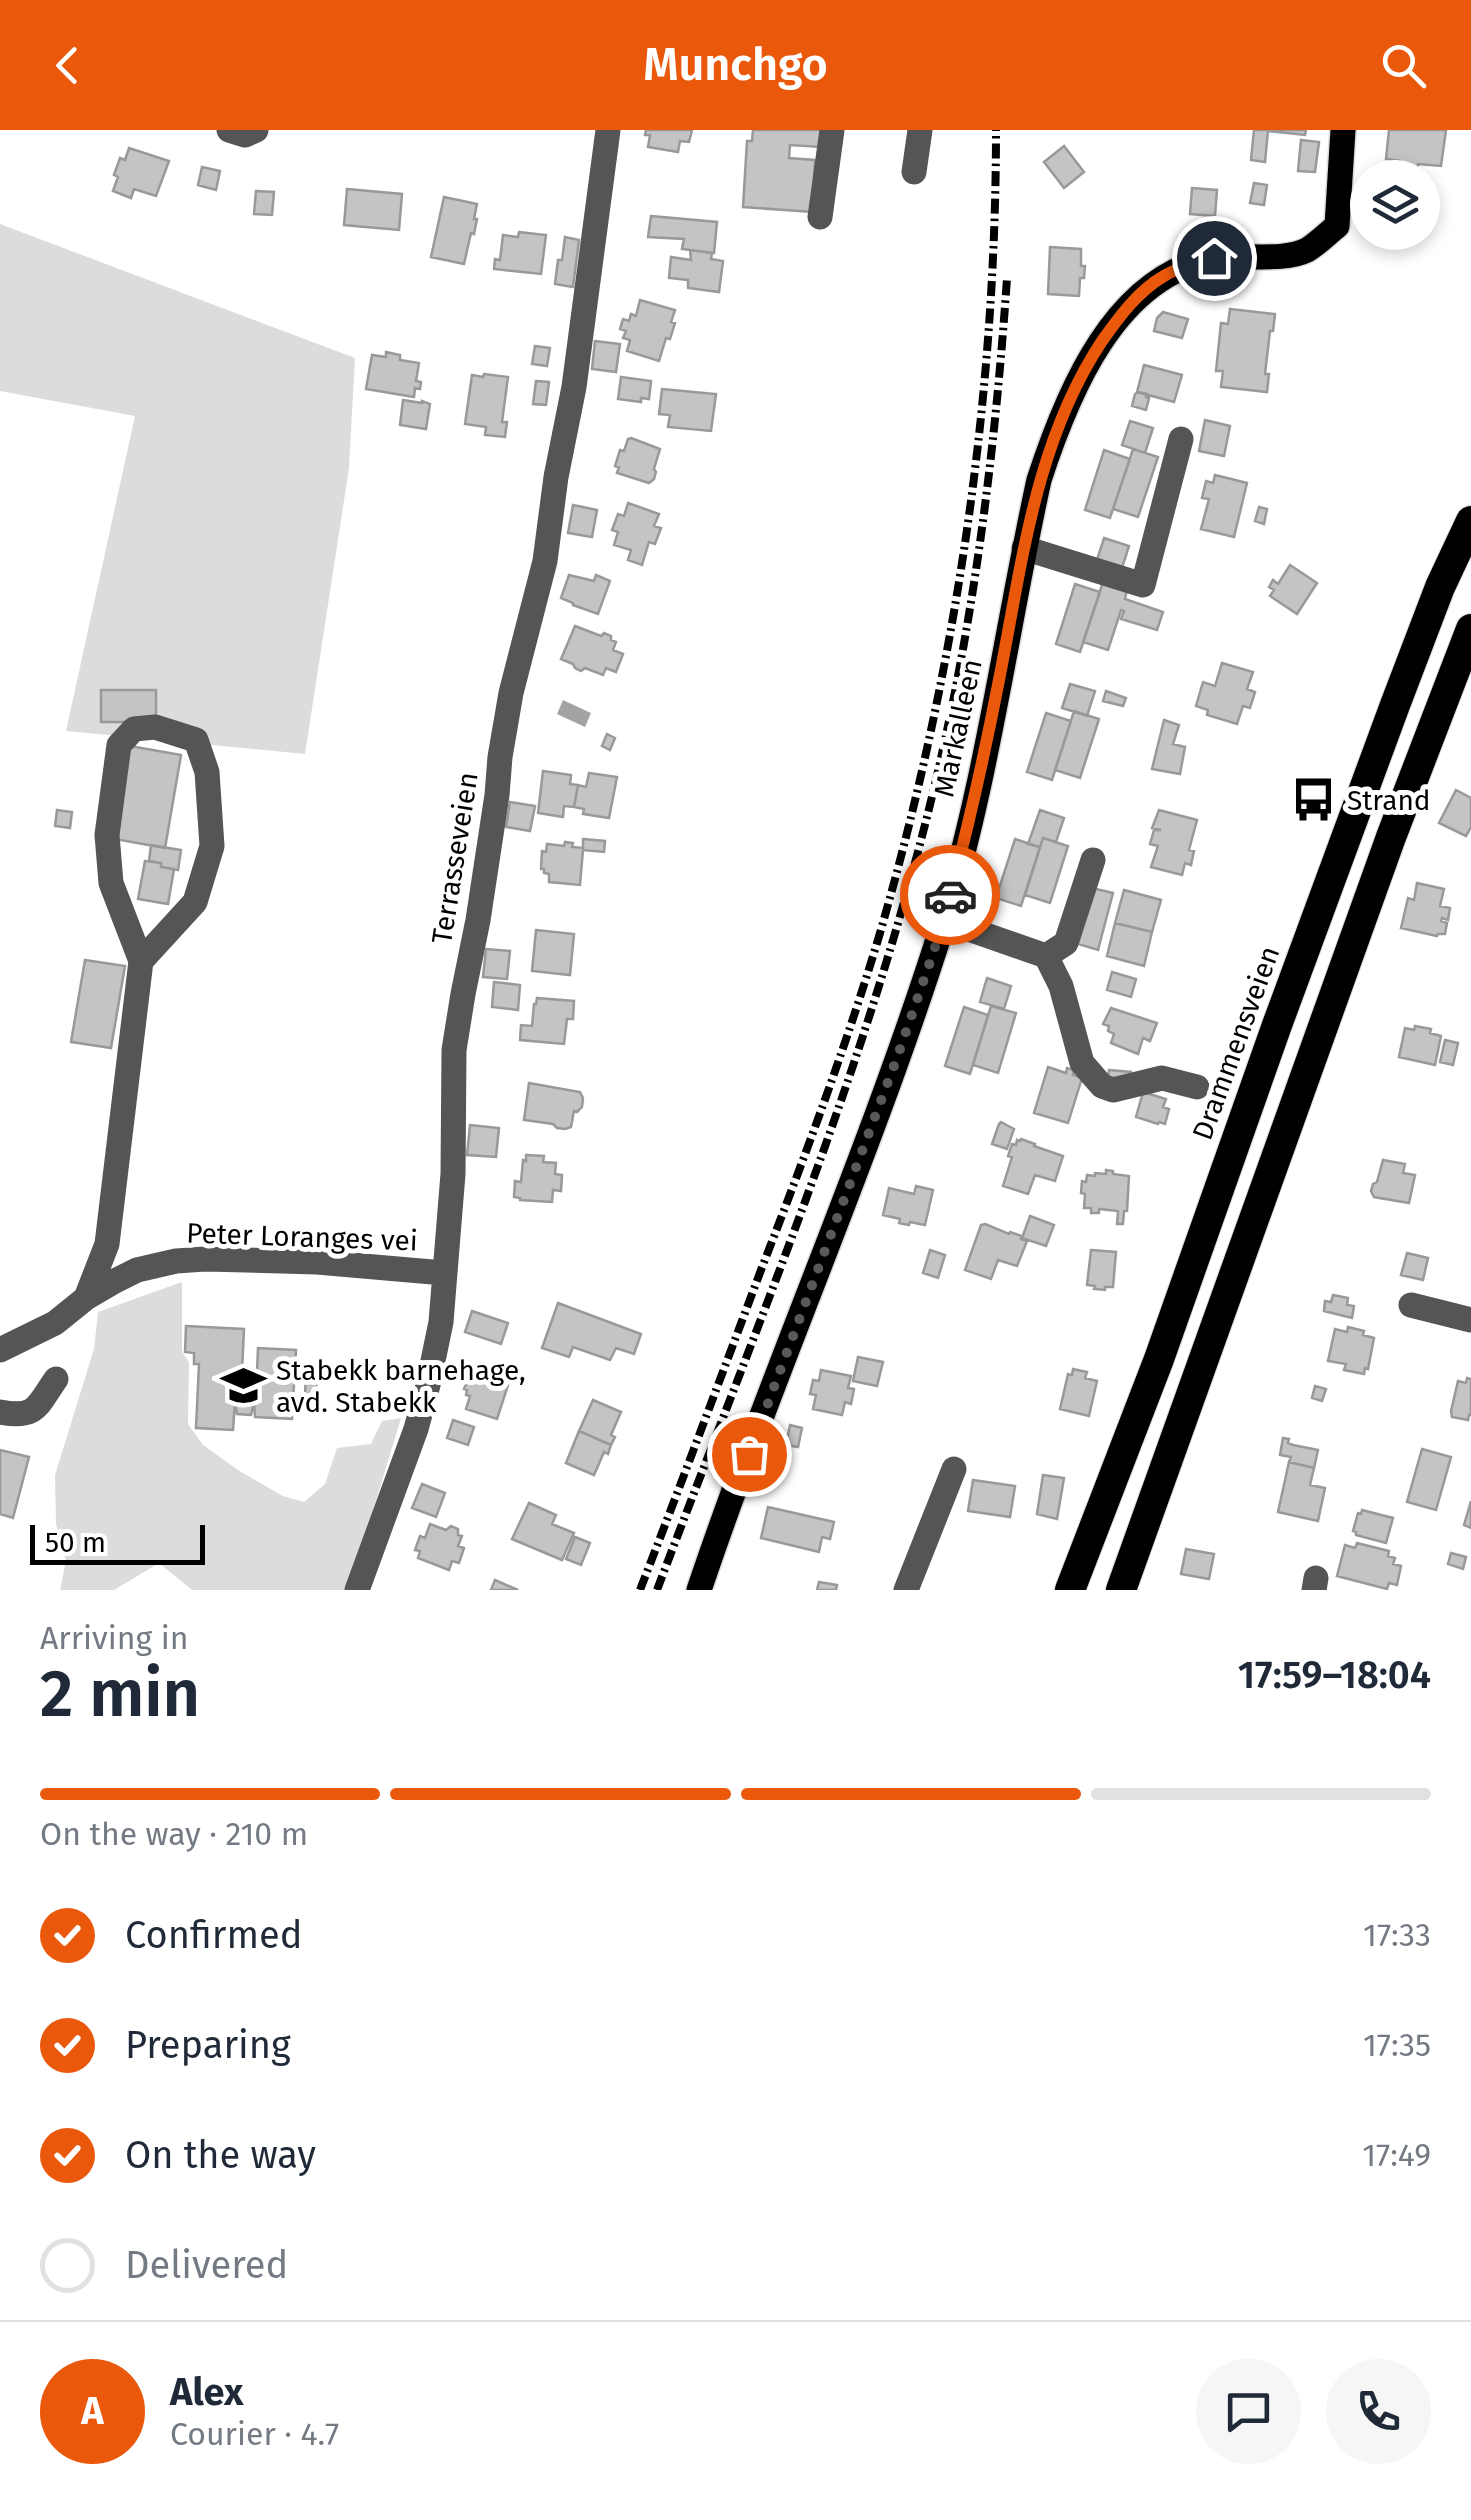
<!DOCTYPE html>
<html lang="en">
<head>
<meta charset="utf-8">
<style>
	:root { --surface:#fff; --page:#f6f6f7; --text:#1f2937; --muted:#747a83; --line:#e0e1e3; --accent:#ea580c }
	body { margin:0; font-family:"Fira Sans",sans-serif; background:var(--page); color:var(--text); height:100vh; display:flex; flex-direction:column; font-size:38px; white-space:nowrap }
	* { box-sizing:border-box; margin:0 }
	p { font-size:32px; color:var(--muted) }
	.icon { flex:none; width:55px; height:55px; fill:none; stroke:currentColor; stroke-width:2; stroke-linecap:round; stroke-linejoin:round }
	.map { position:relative; height:1460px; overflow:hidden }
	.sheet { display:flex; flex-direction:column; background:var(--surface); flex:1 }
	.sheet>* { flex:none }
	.fabs { position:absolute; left:1350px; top:30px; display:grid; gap:20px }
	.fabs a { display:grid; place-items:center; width:90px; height:90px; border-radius:50%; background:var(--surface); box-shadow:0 5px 15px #0003; font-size:50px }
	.scale { position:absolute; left:30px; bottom:25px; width:175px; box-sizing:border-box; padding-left:10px; border:5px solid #000; border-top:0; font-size:28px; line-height:35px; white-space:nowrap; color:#000; -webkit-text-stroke:8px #fff; paint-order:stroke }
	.pin { position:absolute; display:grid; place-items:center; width:85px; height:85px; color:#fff; margin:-42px; border:5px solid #fff; border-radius:50%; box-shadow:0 2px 10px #0007 }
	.courier { position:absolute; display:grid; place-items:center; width:100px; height:100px; margin:-50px; border:8px solid #ea580c; border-radius:50%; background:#fff; color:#222; box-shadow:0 2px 12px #0007 }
	.headline em { font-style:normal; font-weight:600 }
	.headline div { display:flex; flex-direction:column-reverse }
	.headline { display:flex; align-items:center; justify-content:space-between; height:170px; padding:0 40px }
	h1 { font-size:65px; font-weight:600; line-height:75px }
	.bar { display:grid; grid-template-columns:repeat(4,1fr); gap:15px 10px; align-content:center; height:120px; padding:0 40px }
	.bar i { height:12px; border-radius:8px; background:var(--line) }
	.bar .active { background:var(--accent) }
	.bar p { grid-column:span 4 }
	.line { display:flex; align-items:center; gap:25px; padding:0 40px; border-top:2px solid var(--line) }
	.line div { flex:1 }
	.round { display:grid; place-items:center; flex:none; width:105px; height:105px; border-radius:52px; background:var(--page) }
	ol { padding:0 40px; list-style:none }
	li { display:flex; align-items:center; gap:30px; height:110px }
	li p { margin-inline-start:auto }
	li .icon { padding:10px; border-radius:50%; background:var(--accent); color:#fff; stroke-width:4 }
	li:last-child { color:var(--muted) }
	li i { width:55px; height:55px; border:5px solid var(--line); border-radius:50% }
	header { display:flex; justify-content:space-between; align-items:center; height:130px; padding:0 40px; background:var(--accent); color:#fff; font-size:45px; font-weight:600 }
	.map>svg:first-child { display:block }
	.green { fill:#dcdcdc }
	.water { fill:#a3a3a3 }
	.building { fill:#c4c4c4; stroke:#999; stroke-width:2.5 }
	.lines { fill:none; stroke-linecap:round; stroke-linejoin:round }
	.major-casing { stroke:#dbdbdb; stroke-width:28 }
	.highway-casing { stroke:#dbdbdb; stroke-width:32 }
	.minor { stroke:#555; stroke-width:25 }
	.major { stroke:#000; stroke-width:25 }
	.highway { stroke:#000; stroke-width:30 }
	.rail { stroke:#000; stroke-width:8; stroke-dasharray:15 5 2.5 5; stroke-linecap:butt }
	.done { stroke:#595959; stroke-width:10; stroke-dasharray:0 18 }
	.route { stroke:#ea580c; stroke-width:12 }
	.labels { text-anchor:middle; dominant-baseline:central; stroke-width:10; stroke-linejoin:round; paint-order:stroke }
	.street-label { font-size:28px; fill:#000; stroke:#fff }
	.poi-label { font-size:28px; fill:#000; stroke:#fff; text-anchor:start }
</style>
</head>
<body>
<header><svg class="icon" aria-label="back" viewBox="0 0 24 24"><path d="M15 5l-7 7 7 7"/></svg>Munchgo<svg class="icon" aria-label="search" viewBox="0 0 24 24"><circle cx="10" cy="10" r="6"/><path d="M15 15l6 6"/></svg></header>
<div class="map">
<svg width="1471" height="1460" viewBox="0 0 1471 1460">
	<rect width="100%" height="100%" fill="#fff"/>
	<path class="green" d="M0,94L355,228L349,338L305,624L66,601L135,286L0,261Z
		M182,1152V1222L189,1232L188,1294L203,1315L241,1342L283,1366L304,1372L325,1354L337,1318L371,1314L382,1291L401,1288L362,1417L346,1460H192L159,1433L114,1460H60L66,1431L56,1394L55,1345L94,1219L98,1182Z"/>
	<path class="water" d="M563,570L591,583L585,597L557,584Z"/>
	<path class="building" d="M646,0H692L689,12L680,11L678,22L648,17L650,5H645Z
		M753,0H823L821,17L790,15L789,28L815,30L812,82L743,77L747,11H752Z
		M1254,0H1306L1305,5L1268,1L1265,32L1251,30Z
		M1389,0H1446L1441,36L1418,34L1416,47L1399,45L1401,31L1386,29Z
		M1301,10L1319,12L1315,42L1298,41Z
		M1064,16L1084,42L1064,58L1044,32Z
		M129,18L169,31L156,66L134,59L131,68L113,61L118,47L114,45L120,28L125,30Z
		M202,37L220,41L216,60L198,55Z
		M1254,53L1267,55L1264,75L1250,73Z
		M1192,58L1217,60L1215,86L1190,84Z
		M347,59L402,64L399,100L344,95Z
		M256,61L274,62L272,85L254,84Z
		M444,67L477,74L474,89H477L474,104L471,103L464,134L431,127Z
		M651,86L717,92L714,123L682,119L684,109L648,107Z
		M519,102L546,105L541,144L494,139L495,129L500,130L503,105L518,107Z
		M565,107L579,110L573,157L555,154L558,130H562Z
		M1050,117L1081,119V136H1085L1084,148H1080L1079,166L1048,164Z
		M690,120L712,123L711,129L723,131L719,162L688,158V150L669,148L671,127L691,130Z
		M640,170L675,180L671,192L675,193L670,209L666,208L659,231L627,221L630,210L623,208L626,201L620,199L623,189L629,191L631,184L636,186Z
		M1230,179L1275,184L1273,201H1270L1265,244H1269L1267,262L1221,257L1223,241H1216L1221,193L1228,194Z
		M1163,182L1188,189L1182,208L1154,201L1157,188Z
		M595,211L620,214L616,242L592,239Z
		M535,216L550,218L547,236L532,234Z
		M386,222L400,225V230L419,233L416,251L421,252L420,259L415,258L414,267L366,259L372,225L386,227Z
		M1144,235L1182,245L1174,272L1137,262Z
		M484,244L508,247L502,292H507L505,307L485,305L486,297L465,294L472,245L483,247Z
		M621,247L651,251L649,269L641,268V272L618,269Z
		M536,251L549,252L546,275L533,274Z
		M662,259L716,264L711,301L668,297L670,285L659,284Z
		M1138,262L1147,264L1146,267L1149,268L1146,280L1132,276L1135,264Z
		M403,270L422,273V271L430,274L426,299L400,295Z
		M1205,290L1230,296L1224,326L1199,321Z
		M1130,291L1153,298L1145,323L1122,315Z
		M631,308L660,319L654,339L656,342L654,349L649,353L617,343L619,337L615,336L620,320L624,321L628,309Z
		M1133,319L1158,327L1138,387L1113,379Z
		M1104,320L1130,329L1110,388L1085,380Z
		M1215,345L1247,353L1234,407L1201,399L1209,369L1202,368L1206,351L1213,353Z
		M628,373L659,384L654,396L661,398L655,414L649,412L642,435L628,430L631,420L614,415L618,402L612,400L618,384L624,386Z
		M573,375L597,380L592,407L568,403Z
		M1259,377L1267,379L1264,394L1255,391Z
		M1104,408L1129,416L1121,441L1096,433Z
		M1290,435L1317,453L1297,484L1270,466L1274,460L1269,457L1273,450L1278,454Z
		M569,445L594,451L596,445L610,451L598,484L573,475V473L561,468Z
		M1103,452L1127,460L1125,469L1163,482L1157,500L1121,489L1124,481L1121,480L1108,520L1083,512Z
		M1075,454L1100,462L1080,522L1056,514Z
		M575,496L601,506L604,503L611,506V510L616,512L613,520L623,524L616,542L606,538L603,545L585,538L581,541L575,538L573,534L561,529Z
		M1222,533L1253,542L1247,559L1255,562L1250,578L1243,576L1237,594L1207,585L1208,580L1196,576L1203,552L1215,556Z
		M1070,554L1095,561L1087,586L1062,578Z
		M101,560H156V592H101Z
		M1106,561L1126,568L1123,576L1103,571Z
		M1074,581L1099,589L1080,648L1055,640Z
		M1046,583L1071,591L1052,650L1027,642Z
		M1164,590L1179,595L1173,614L1185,617L1180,644L1152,639Z
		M607,604L615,608L610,620L602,616Z
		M130,616L181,625L165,718L115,709Z
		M543,641L571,645L570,654L578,655L574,677L564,676L563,687L538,683Z
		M589,643L617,647L609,688L583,684L584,679L574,677L578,655L586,657Z
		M1456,660L1471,668V697L1466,706L1439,693Z
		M510,672L535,676L530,701L506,697Z
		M57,680L72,682L70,698L55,696Z
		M1040,680L1064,688L1056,712L1043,708L1040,717L1028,714Z
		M1159,680L1197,690L1189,720L1194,721L1191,735L1185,733L1182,745L1151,737L1158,716L1150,714L1154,700H1161L1152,698Z
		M1043,708L1068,716L1050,773L1025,765Z
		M583,709L605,711L604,722L583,720L580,755L549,752V744L544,743V739H541L542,721L546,722L547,714L564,716L565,712L573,713L572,717L583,718Z
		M1015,709L1040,717L1021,776L996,768Z
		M151,715L181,720L178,740L161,737V733L149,731Z
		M145,731L161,733V737L174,739L168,774L138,769Z
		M1417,753L1444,759L1440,776L1450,778L1448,790L1442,788L1441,791L1447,793L1445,804H1438L1437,806L1401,798L1408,768L1414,770Z
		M1092,758L1113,763L1098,820L1078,814Z
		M1124,760L1161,770L1152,802L1115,793Z
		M1115,793L1152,802L1144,836L1107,826Z
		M536,800L574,804L570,845L532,841Z
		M486,819L510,821L507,849L483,847Z
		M85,830L125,836L111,918L71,912Z
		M1112,842L1136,849L1131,867L1107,860Z
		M987,848L1011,856L1004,879L980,872Z
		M494,852L520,855L518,880L492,877Z
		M537,868L574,871L573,889H567L564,914L520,910L521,895L532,896L534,874H536Z
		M991,876L1016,883L998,943L973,935Z
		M964,877L988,885L970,944L945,936Z
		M1111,878L1157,893L1150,911L1143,908L1138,924L1111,913L1114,904L1108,901L1109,896L1103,894Z
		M1415,896L1431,899L1430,903L1441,906L1435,935L1399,927L1405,898L1414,900Z
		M1445,910L1458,913L1453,935L1440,932Z
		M1048,937L1066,943L1067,938L1074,940L1073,945L1082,948L1068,993L1034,983Z
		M1109,940L1131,942L1130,952L1108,951Z
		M529,953L580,962L583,968L582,977L577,982L574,981L571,997L565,999L557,998L553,994L524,990Z
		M1143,962L1166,969L1163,977L1169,979L1165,994L1159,992L1158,994L1136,987Z
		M1001,992L1014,999L1007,1019L992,1014L999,994Z
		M470,995L499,998L496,1027L467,1025Z
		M1021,1009L1035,1014L1034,1016L1063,1026L1055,1051L1035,1045L1028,1064L1003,1056L1012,1027L1008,1026L1012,1014L1016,1015L1017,1010L1020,1011Z
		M526,1025L544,1026L543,1032L556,1033L555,1044L562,1045L561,1061L553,1060L552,1072L520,1070V1068L514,1067L515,1051L521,1052L523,1030L526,1031Z
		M1383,1030L1405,1034L1403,1043L1415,1045L1409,1073L1374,1067L1371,1061L1373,1054L1377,1052Z
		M1106,1040L1113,1041V1044L1129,1046L1127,1081H1124L1123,1094H1117L1118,1081L1099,1079V1083H1091V1078H1084L1085,1064L1081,1063L1082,1051L1086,1052L1087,1045L1095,1046V1043L1106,1044Z
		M916,1056L933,1060L925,1095L910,1092L909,1095L899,1093L900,1089L883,1085L889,1058L914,1064Z
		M1030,1086L1054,1095L1046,1116L1022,1108Z
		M985,1094L1009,1104L1010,1102L1022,1106L1021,1109L1027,1111L1017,1136L998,1130L991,1149L965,1140L981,1095Z
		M930,1120L945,1125L938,1148L923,1143Z
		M1091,1120L1116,1122L1113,1157H1105V1160L1094,1159L1095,1156L1087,1155Z
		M1407,1123L1428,1128L1423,1150L1401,1145Z
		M1333,1165L1348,1168L1347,1175L1354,1176L1352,1188L1324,1181L1325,1171L1331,1172Z
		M558,1173L641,1204L634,1224L616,1218L610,1230L573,1217L569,1227L542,1218Z
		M472,1181L508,1193L501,1214L465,1202Z
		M186,1196L244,1199L242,1241L257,1242L258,1218L296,1220L292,1289L255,1287L254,1272L251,1285L237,1284L235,1271L233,1300L196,1298L199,1234H194V1223L185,1222Z
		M1348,1197L1364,1201L1363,1205L1374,1208L1368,1239L1365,1238L1364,1244L1344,1240L1346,1234L1328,1231L1335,1199L1347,1202Z
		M858,1227L883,1232L877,1256L853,1251Z
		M481,1233L512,1243L497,1289L466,1279L470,1266L466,1265L467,1260L464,1259L468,1249L471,1250L472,1245L477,1247Z
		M1073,1239L1087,1242L1085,1248L1097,1251L1089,1286L1060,1279L1068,1244L1072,1245Z
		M821,1240L851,1246L848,1258L854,1259L851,1274L845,1272L842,1285L813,1279L816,1265L810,1264L813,1250L819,1251Z
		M306,1247H317L316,1264L305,1263Z
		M1467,1248L1471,1249V1285H1469L1468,1290L1452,1287L1451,1281L1458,1251L1466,1253Z
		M1315,1256L1326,1259L1322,1271L1312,1268Z
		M593,1270L621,1282L611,1305L615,1307L611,1315L579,1301Z
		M453,1290L474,1297L468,1315L447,1308Z
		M790,1295L802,1298L798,1317L786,1315Z
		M579,1301L611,1315L608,1324L604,1322L594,1345L566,1333Z
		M1283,1308L1289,1309L1288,1313L1293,1315L1318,1320L1314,1338L1289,1332L1291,1327L1280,1325Z
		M1422,1319L1451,1327L1436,1380L1407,1372Z
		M0,1320L29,1327L13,1388L0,1384Z
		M1289,1332L1314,1338L1310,1355L1325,1358L1318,1391L1278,1382Z
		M1043,1345L1064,1348L1057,1389L1037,1384Z
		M973,1350L1015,1356L1010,1387L968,1381Z
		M422,1354L445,1363L436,1387L412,1378Z
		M1471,1371V1398L1464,1395Z
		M529,1373L556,1385L552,1394L574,1403L562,1430L512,1409Z
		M768,1377L834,1392L830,1409L822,1407L819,1422L761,1408Z
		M1362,1380L1393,1388L1386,1413L1356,1405V1402L1353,1401L1358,1383L1361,1384Z
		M430,1394L446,1400L451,1396L458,1399V1405L462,1406L458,1416L464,1418L459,1433L452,1431L449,1440L418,1428L420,1421L415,1420L420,1406L425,1408Z
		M575,1407L590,1413L581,1435L566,1429Z
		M1357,1413L1389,1421L1388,1426L1395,1428L1393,1434L1401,1436L1397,1455L1389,1453L1387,1459L1337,1446L1345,1415L1355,1418Z
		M1186,1419L1214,1424L1209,1449L1181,1444Z
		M1451,1423L1466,1427L1463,1439L1448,1434Z
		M495,1450L518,1460H491Z
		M819,1452L837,1455L836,1460H817Z"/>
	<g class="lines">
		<defs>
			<path id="major" d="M699,1460C774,1238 870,1024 941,800C987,654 1006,500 1039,350C1067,264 1115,144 1216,128C1243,124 1283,132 1307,120C1317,114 1327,104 1337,96L1343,0"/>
			<path id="highway" d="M1070,1460L1159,1229L1277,895L1395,575L1440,457L1471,391
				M1121,1460L1391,707L1471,499"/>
		</defs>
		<use href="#major" class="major-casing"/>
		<use href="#highway" class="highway-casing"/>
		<path class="minor" d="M229,0L245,5L256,0
			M914,42L920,0
			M820,87L832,0
			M1024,418L1143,455L1181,309
			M942,797L960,796L1046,826L1061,856L1082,933L1102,956L1113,960L1162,948L1197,957
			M1046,826L1066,813L1093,730
			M86,1168L107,1114L141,831L195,772L212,716L207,642L196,610L155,597L134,599L119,615L107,705L111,753L141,831
			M1411,1175L1471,1190
			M0,1220L55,1193L86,1168L115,1151L137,1140L176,1131L205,1129L317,1132L444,1143
			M0,1282C37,1289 37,1276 56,1249
			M357,1460L416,1299L428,1255L441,1192L453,1044L454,920L463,864L478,790L497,665L500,627L511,563L545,431L556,347L574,257L608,0
			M906,1460L954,1339
			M1314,1460L1316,1448"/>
		<use href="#major" class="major"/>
		<use href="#highway" class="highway"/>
		<path class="rail" d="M640,1460C681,1354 721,1247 761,1140C804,1029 846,917 880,803C955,543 996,271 996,0
			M657,1460C750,1213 853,969 920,714C969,529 994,339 1007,148"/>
	</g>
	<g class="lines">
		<path class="done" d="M749,1324L898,925L942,797L950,765"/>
		<path class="route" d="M950,765C969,694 985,622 999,550C1022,434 1035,312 1102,211C1119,187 1138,161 1164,146C1179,137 1197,132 1214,128"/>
	</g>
	<defs>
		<symbol id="bus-bare" viewBox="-9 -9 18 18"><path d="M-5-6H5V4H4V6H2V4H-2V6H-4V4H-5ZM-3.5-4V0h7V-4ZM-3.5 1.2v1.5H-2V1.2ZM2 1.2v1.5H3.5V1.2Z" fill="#000" stroke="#fff" stroke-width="2.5" paint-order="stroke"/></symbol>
		<symbol id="school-bare" viewBox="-9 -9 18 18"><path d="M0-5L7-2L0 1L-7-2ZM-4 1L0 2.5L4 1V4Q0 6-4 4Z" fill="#000" stroke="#fff" stroke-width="2.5" paint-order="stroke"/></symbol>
	</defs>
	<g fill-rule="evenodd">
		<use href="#bus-bare" x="1282" y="638" width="63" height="63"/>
		<use href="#school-bare" x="212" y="1224" width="63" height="63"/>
	</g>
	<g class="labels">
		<g class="street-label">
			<text transform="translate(958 598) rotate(-78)">Markalleen</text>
			<text transform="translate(455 728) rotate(-81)">Terrasseveien</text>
			<text transform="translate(1236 913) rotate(-70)">Drammensveien</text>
			<text transform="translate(302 1107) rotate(2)">Peter Loranges vei</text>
		</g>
		<g class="poi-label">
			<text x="1347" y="670">Strand</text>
			<text x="276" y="1240">Stabekk barnehage,<tspan x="276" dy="32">avd. Stabekk</tspan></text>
		</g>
	</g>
</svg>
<div class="fabs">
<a><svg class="icon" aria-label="layers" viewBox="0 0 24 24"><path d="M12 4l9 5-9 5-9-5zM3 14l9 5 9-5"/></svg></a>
</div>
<div class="scale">50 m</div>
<div class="pin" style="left:749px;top:1324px;background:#ea580c"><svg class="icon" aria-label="bag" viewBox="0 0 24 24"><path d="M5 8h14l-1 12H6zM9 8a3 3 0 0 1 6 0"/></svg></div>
<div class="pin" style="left:1214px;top:128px;background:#1f2937"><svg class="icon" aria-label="home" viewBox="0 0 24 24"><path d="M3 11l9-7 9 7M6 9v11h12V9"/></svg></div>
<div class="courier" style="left:950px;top:765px"><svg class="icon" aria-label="car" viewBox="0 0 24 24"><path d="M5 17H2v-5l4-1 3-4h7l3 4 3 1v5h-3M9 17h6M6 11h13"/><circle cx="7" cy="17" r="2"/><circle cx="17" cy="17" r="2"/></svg></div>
</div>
<section class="sheet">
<div class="headline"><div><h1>2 min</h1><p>Arriving in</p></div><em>17:59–18:04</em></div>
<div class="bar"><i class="active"></i><i class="active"></i><i class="active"></i><i></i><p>On the way · 210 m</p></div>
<ol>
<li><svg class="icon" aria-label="check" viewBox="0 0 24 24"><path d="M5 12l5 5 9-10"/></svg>Confirmed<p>17:33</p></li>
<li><svg class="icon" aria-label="check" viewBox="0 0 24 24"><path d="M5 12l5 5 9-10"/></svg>Preparing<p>17:35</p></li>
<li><svg class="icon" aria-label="check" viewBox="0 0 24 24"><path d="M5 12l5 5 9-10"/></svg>On the way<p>17:49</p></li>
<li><i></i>Delivered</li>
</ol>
<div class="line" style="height:180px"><b class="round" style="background:var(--accent);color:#fff">A</b><div><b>Alex</b><p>Courier · 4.7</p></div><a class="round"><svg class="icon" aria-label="chat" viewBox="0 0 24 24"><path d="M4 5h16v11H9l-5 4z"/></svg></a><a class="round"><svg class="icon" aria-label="phone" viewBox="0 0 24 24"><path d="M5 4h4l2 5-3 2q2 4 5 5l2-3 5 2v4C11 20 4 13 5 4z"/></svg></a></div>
</section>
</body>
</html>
